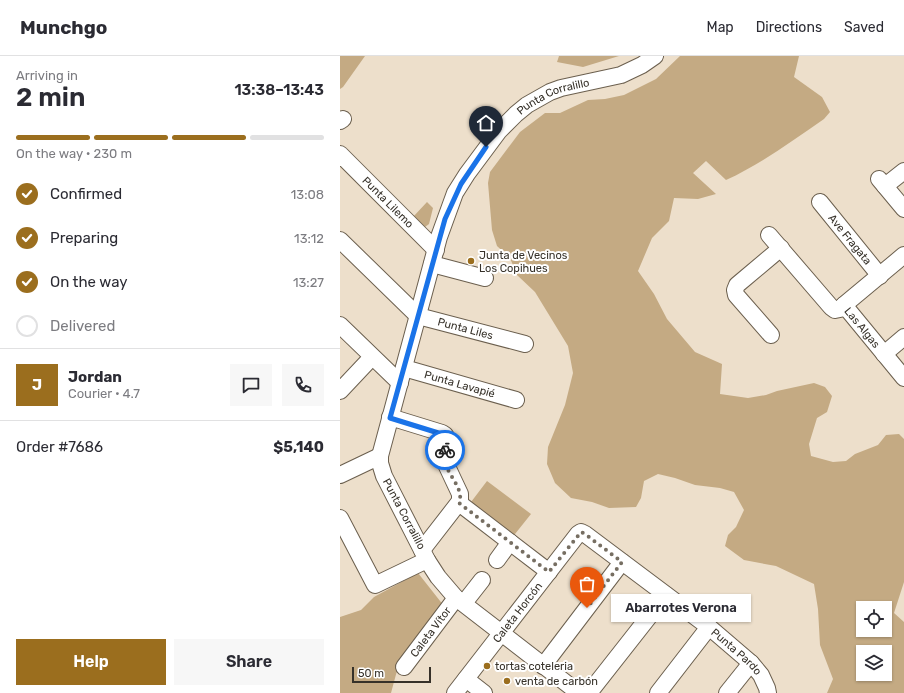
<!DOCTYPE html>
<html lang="en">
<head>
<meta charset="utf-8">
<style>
	:root { --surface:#fff; --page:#f7f7f7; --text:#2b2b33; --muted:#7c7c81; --line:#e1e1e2; --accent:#9b6e1e }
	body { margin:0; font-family:Rubik,sans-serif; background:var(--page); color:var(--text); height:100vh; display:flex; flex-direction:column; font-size:15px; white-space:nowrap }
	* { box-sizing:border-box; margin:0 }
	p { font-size:13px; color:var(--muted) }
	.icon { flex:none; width:22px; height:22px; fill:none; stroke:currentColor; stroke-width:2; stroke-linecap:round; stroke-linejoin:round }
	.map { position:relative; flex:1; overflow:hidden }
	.drawer { display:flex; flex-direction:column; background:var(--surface); width:340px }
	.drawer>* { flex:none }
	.controls { position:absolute; left:516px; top:545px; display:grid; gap:8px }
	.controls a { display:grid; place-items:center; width:36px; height:36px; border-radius:0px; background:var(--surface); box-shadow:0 1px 3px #0004; font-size:20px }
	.scale { position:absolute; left:12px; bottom:10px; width:79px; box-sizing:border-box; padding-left:4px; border:2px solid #363129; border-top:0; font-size:11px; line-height:14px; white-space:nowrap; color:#363129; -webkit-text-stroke:3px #fff; paint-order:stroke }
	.pin { position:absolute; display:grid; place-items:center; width:34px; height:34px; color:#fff; margin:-41px -17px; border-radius:50% 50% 50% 0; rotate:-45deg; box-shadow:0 0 4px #0007 }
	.pin .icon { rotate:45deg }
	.courier { position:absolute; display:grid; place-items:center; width:40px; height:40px; margin:-20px; border:3px solid #1a73e8; border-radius:50%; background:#fff; color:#222; box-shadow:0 1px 5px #0007 }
	.bubble { position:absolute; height:28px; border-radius:0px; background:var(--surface); box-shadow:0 1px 3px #0004; font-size:13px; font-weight:600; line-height:28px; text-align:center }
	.headline em { font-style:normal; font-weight:600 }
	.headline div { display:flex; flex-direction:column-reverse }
	.headline { display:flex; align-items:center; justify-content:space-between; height:68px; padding:0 16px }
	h1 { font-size:26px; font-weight:600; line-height:30px }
	.bar { display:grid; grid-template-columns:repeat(4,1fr); gap:6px 4px; align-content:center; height:48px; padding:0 16px }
	.bar i { height:5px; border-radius:3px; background:var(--line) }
	.bar .current { background:var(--accent) }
	.bar p { grid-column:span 4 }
	.line { display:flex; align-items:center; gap:10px; padding:0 16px; border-top:1px solid var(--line) }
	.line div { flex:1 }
	.round { display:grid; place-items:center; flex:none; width:42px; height:42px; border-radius:0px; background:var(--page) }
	ol { padding:0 16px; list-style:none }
	li { display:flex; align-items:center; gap:12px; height:44px }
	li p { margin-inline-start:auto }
	li .icon { padding:4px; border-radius:50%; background:var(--accent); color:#fff; stroke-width:4 }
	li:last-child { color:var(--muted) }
	li i { width:22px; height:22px; border:2px solid var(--line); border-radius:50% }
	.action { display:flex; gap:8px; margin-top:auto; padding:8px 16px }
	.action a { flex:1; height:46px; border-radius:0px; background:var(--accent); color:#fff; font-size:16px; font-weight:600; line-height:46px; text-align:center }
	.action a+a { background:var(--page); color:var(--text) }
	header { display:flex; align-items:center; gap:24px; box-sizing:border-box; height:56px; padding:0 20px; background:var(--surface); border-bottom:1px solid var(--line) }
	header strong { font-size:19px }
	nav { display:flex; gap:22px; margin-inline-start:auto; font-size:14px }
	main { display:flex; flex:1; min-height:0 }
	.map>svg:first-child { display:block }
	.green { fill:#c4aa83; fill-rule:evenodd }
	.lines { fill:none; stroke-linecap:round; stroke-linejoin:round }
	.minor-casing { stroke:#6b5f4e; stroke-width:18 }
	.minor { stroke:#fff; stroke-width:16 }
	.done { stroke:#766e62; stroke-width:4; stroke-dasharray:0 7.2 }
	.route { stroke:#1a73e8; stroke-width:5 }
	.poi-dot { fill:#9b6e1e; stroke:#fff; stroke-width:1.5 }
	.labels { text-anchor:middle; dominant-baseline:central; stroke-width:4; stroke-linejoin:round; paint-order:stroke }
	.street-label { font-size:11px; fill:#363129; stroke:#fff }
	.poi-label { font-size:11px; fill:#363129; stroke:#fff; text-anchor:start }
</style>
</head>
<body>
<header>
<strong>Munchgo</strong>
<nav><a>Map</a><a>Directions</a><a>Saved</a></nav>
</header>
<main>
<section class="drawer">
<div class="headline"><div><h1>2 min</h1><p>Arriving in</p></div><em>13:38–13:43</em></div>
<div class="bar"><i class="current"></i><i class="current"></i><i class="current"></i><i></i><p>On the way · 230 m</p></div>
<ol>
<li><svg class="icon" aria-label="check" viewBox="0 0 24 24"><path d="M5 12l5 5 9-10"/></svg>Confirmed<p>13:08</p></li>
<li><svg class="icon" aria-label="check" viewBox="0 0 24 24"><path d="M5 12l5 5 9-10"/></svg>Preparing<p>13:12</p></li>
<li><svg class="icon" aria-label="check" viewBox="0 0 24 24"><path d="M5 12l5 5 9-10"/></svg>On the way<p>13:27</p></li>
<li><i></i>Delivered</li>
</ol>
<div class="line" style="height:72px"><b class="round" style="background:var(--accent);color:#fff">J</b><div><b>Jordan</b><p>Courier · 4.7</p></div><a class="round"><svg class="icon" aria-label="chat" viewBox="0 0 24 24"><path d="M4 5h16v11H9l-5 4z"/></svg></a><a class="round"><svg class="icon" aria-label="phone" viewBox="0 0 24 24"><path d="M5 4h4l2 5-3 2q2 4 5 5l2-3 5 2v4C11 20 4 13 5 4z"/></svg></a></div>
<div class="line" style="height:52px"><div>Order #7686</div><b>$5,140</b></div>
<div class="action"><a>Help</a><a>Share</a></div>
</section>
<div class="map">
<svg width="564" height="637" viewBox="0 0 564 637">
	<rect width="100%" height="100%" fill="#eddfcb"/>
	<path class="green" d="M0,0H25L3,31L0,33Z
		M219,0H279L243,11L217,6Z
		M340,0H459L454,21L482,41L490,56L484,63C452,85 421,108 386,124L366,105L353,117L376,138L358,143L334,142L329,165L312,182L298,215L314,238L327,263L355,296L382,308L380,338L408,342L426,339L437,335L474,327L485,331L492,340L487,356L477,362L469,388L471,400L493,406L506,405L515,398L538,389L546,379L559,378L564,383V526L554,557L564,566V637H487L493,623L480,589L478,553L474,528L436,510L404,504L385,490L388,479L396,471L404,454L394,436L380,432L355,429L335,422L318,418L304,425L301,442L296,451L269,452L252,446L231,442L215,427L207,408L208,391L225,349L233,317L228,290L195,236L177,219L170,202L157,190L152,174L148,127L150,116L180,76L205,57H220L248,44L265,43L284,39L316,23ZM523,552H545V574H523ZM523,596H545V618H523Z
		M87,146L93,152L89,168L85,171L73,161Z
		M147,425L191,458L171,483L128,450Z
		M78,517L104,550L58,611L51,637H0V561L21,554L34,541Z"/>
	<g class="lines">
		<defs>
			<g id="minor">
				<path d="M0,65L3,63"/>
				<path id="s1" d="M0,98L96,194"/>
				<path d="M539,123L564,153"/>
				<path d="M545,130L564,115"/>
				<path id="s2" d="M480,146L540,220"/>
				<path d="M429,179L491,251L495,254L500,253L504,249L564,199"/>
				<path id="s3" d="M0,184L78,260L185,288"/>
				<path d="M92,208L145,222"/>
				<path id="s4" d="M504,249L564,322"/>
				<path d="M0,269L60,327"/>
				<path d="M431,279L396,239L395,234L397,229L441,192"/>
				<path d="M544,298L564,281"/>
				<path id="s5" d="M64,312L176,344"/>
				<path d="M0,335L32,301"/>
				<path d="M50,361L102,377L105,379L108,384L104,399V404L120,438V445L82,494"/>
				<path d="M0,419L40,400"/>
				<path d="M119,447L209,516"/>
				<path d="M0,462L35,529L87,504"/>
				<path d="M157,504L170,486"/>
				<path d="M124,547L142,524"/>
				<path d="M203,610L282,506"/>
				<path id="s6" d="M64,611L116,542"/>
				<path d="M126,623L144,637"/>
				<path id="s7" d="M115,637L238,478L241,476L245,478L369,571L411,607L421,619L427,632L428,637"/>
				<path id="s8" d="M239,637L116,542L98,521L87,504L44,420L40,407V400L99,181L115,137L127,118L159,75L176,58L187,49L210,36L221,32L281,19L302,9L315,0"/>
				<path d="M249,637L326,539"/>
				<path d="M318,637L369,571"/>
				<path d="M387,637L411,607"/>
			</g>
		</defs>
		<use href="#minor" class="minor-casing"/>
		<use href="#minor" class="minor"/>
	</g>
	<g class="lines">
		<path class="done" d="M105,394C99,414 126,430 119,447L209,516L241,476L245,478L282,506L247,552"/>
		<path class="route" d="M105,394L108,384L105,379L50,362L105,163L121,128L146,91"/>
	</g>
	<g class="poi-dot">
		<circle cx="131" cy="205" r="4"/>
		<circle cx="147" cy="610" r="4"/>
		<circle cx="167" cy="625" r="4"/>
	</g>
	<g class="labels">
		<g class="street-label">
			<text stroke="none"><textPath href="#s8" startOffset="734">Punta Corralillo</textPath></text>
			<text stroke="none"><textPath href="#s1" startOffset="68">Punta Lilemo</textPath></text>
			<text stroke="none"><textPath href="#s2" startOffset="48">Ave Fragata</textPath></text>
			<text stroke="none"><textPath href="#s3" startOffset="158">Punta Liles</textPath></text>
			<text stroke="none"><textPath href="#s4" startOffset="29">Las Algas</textPath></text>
			<text stroke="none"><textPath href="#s5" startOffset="58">Punta Lavapié</textPath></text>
			<text transform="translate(64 458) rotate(62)">Punta Corralillo</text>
			<text stroke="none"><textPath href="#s7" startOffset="102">Caleta Horcón</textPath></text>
			<text stroke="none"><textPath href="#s6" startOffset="44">Caleta Vítor</textPath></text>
			<text stroke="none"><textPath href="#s7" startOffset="401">Punta Pardo</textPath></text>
		</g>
		<g class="poi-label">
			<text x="139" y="199">Junta de Vecinos<tspan x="139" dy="13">Los Copihues</tspan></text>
			<text x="155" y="610">tortas coteleria</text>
			<text x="175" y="625">venta de carbón</text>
		</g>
	</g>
</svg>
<div class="controls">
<a><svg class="icon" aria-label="locate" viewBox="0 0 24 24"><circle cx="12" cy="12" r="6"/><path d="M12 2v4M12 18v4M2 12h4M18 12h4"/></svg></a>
<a><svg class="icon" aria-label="layers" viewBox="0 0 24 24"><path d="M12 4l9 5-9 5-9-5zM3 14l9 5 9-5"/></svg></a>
</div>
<div class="scale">50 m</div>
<div class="pin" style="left:247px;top:552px;background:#ea580c"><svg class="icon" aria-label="bag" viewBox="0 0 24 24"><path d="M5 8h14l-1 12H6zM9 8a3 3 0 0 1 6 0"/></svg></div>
<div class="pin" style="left:146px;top:91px;background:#1f2937"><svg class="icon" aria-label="home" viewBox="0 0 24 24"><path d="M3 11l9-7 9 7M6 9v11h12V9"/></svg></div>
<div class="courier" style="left:105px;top:394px"><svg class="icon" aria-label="bike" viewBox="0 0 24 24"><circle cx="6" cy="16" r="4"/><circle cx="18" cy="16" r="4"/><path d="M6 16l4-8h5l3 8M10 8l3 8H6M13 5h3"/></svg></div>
<div class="bubble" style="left:271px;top:538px;width:140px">Abarrotes Verona</div>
</div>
</main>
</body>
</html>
